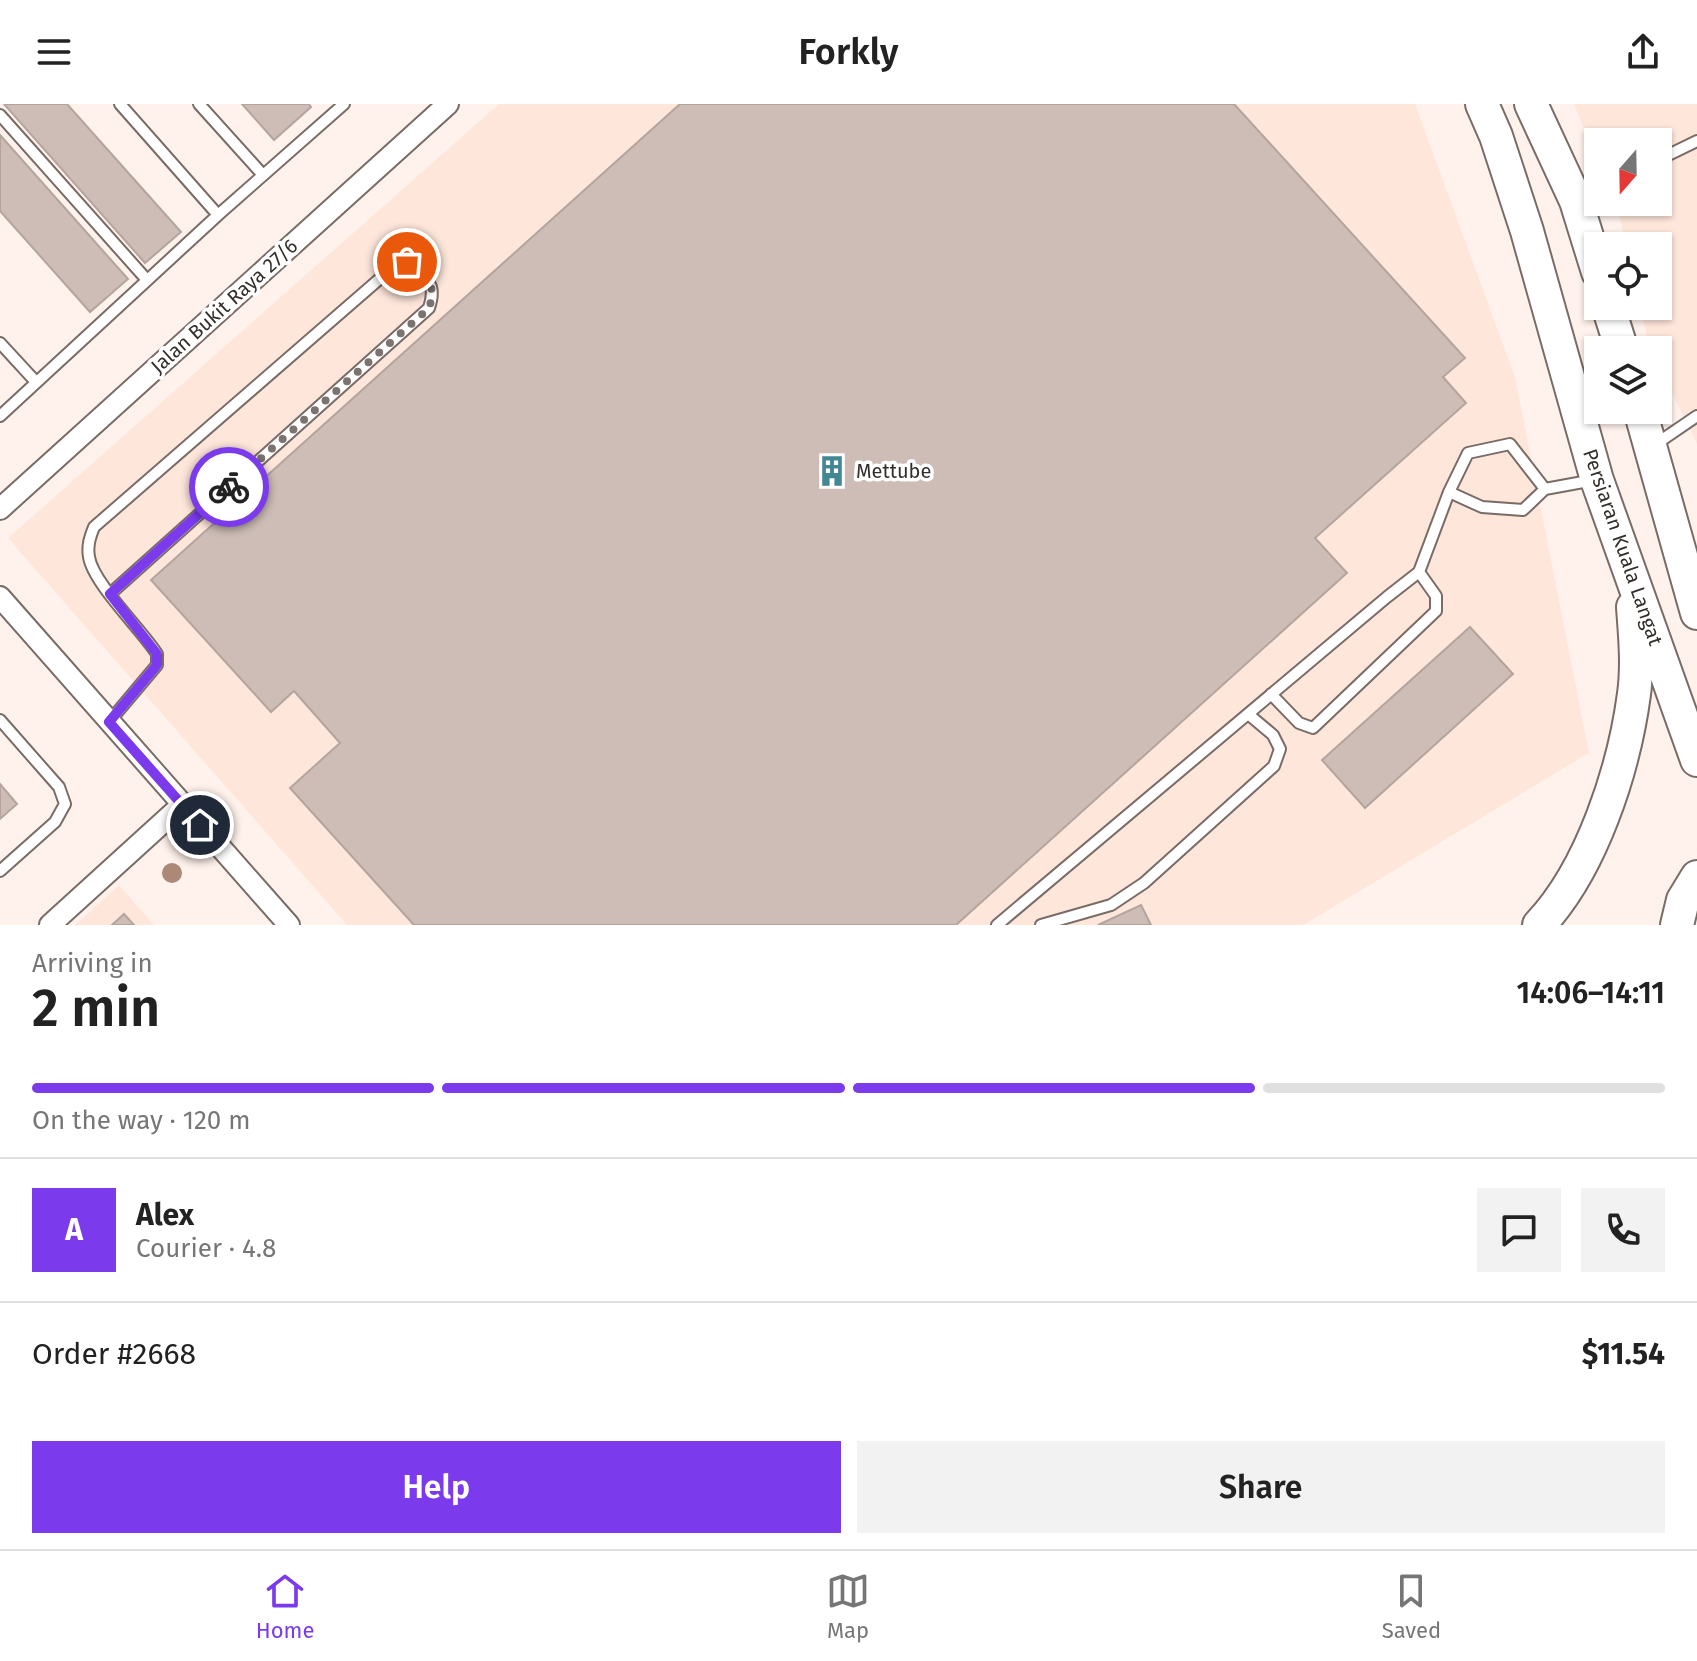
<!DOCTYPE html>
<html lang="en">
<head>
<meta charset="utf-8">
<style>
	:root { --surface:#fff; --page:#f2f2f2; --text:#222; --muted:#767676; --line:#e0e0e0; --accent:#7c3aed }
	body { margin:0; font-family:"Fira Sans",sans-serif; background:var(--page); color:var(--text); height:100vh; display:flex; flex-direction:column; font-size:30px; white-space:nowrap }
	* { box-sizing:border-box; margin:0 }
	p { font-size:26px; color:var(--muted) }
	.icon { flex:none; width:44px; height:44px; fill:none; stroke:currentColor; stroke-width:2; stroke-linecap:round; stroke-linejoin:round }
	.map { position:relative; height:821px; overflow:hidden }
	.details { display:flex; flex-direction:column; background:var(--surface); flex:1 }
	.details>* { flex:none }
	.needle { width:52px; rotate:200deg }
	.buttons { position:absolute; left:1584px; top:24px; display:grid; gap:16px }
	.buttons a { display:grid; place-items:center; width:88px; height:88px; border-radius:0px; background:var(--surface); box-shadow:0 2px 6px #0004; font-size:40px }
	.pin { position:absolute; display:grid; place-items:center; width:68px; height:68px; color:#fff; margin:-34px; border:4px solid #fff; border-radius:50%; box-shadow:0 2px 8px #0007 }
	.courier { position:absolute; display:grid; place-items:center; width:80px; height:80px; margin:-40px; border:6px solid #7c3aed; border-radius:50%; background:#fff; color:#222; box-shadow:0 2px 10px #0007 }
	.overview em { font-style:normal; font-weight:600 }
	.overview div { display:flex; flex-direction:column-reverse }
	.overview { display:flex; align-items:center; justify-content:space-between; height:136px; padding:0 32px }
	h1 { font-size:52px; font-weight:600; line-height:60px }
	.bar { display:grid; grid-template-columns:repeat(4,1fr); gap:12px 8px; align-content:center; height:96px; padding:0 32px }
	.bar i { height:10px; border-radius:6px; background:var(--line) }
	.bar .on { background:var(--accent) }
	.bar p { grid-column:span 4 }
	.line { display:flex; align-items:center; gap:20px; padding:0 32px; border-top:2px solid var(--line) }
	.line div { flex:1 }
	.round { display:grid; place-items:center; flex:none; width:84px; height:84px; border-radius:0px; background:var(--page) }
	.primary-button { display:flex; gap:16px; margin-top:auto; padding:16px 32px }
	.primary-button a { flex:1; height:92px; border-radius:0px; background:var(--accent); color:#fff; font-size:32px; font-weight:600; line-height:92px; text-align:center }
	.primary-button a+a { background:var(--page); color:var(--text) }
	header { display:flex; justify-content:space-between; align-items:center; height:104px; padding:0 32px; background:var(--surface); font-size:36px; font-weight:600 }
	.menu { display:flex; justify-content:space-around; align-items:center; height:112px; border-top:2px solid var(--line); background:var(--surface); font-size:22px; color:var(--muted) }
	.menu a { display:grid; justify-items:center; gap:4px }
	.menu .on { color:var(--accent) }
	.map>svg:first-child { display:block }
	.built { fill:#fee6db }
	.building { fill:#cdbdb6; stroke:#b4a49d; stroke-width:2 }
	.lines { fill:none; stroke-linecap:round; stroke-linejoin:round }
	.service-casing { stroke:#796b65; stroke-width:14 }
	.minor-casing { stroke:#796b65; stroke-width:24 }
	.primary-casing { stroke:#796b65; stroke-width:36 }
	.service { stroke:#fff; stroke-width:10 }
	.minor { stroke:#fff; stroke-width:20 }
	.primary { stroke:#fff; stroke-width:32 }
	.tree { fill:#ac8876 }
	.done { stroke:#7b736f; stroke-width:8; stroke-dasharray:0 14.4 }
	.route { stroke:#7c3aed; stroke-width:10 }
	.labels { text-anchor:middle; dominant-baseline:central; stroke-width:7; stroke-linejoin:round; paint-order:stroke }
	.street-label { font-size:20px; fill:#342e2b; stroke:#fff }
	.poi-label { font-size:20px; fill:#342e2b; stroke:#fff; text-anchor:start }
</style>
</head>
<body>
<header><svg class="icon" aria-label="menu" viewBox="0 0 24 24"><path d="M4 6h16M4 12h16M4 18h16"/></svg>Forkly<svg class="icon" aria-label="share" viewBox="0 0 24 24"><path d="M12 15V3M7 8l5-5 5 5M5 13v7h14v-7"/></svg></header>
<div class="map">
<svg width="1697" height="821" viewBox="0 0 1697 821">
	<rect width="100%" height="100%" fill="#fff2ec"/>
	<path class="built" d="M499,0H1415L1515,273L1589,649L1303,821H347L8,434Z
		M1574,0H1697V340L1658,260V246H1651L1649,242L1640,202H1658V142H1626L1620,114L1614,98H1658V38H1598V59Z
		M119,781L154,821H75Z"/>
	<path class="building" d="M4,0H67L181,128L145,159Z
		M242,0H309L311,3L274,36Z
		M680,0H1234L1465,254L1443,273L1466,299L1315,434L1347,469L956,821H414L290,684L340,639L294,587L271,608L151,476Z
		M0,31L128,175L90,208L0,107Z
		M1470,523L1513,570L1365,704L1322,656Z
		M0,680L17,700L0,715Z
		M1141,801L1151,821H1098Z
		M124,810L134,821H112Z"/>
	<g class="lines">
		<defs>
			<path id="service" d="M120,0L218,111
				M199,0L263,71
				M0,11L147,176
				M1658,56L1697,37
				M1581,95L1598,86
				M0,239L36,278
				M0,312L218,111L344,0
				M1653,342L1697,312
				M1449,388L1482,403L1523,406L1545,385L1594,376
				M1271,590L1299,619L1313,624L1436,507V492L1419,468
				M0,616L59,683L65,700L55,718L0,767
				M109,618L157,561V550C141,525 93,479 89,453C87,442 90,433 94,423L399,158C412,158 426,171 431,183C433,190 431,198 429,204L110,490
				M997,821L1387,493L1419,468L1449,388L1468,349L1510,340L1545,385
				M1041,821L1111,801L1144,779L1274,662L1280,645L1273,631L1248,610"/>
			<path id="minor" d="M0,405L448,0
				M0,493L289,821
				M50,821L182,701"/>
			<path id="primary" d="M1482,0L1496,32L1527,127L1597,376L1697,656
				M1531,0L1576,97L1598,168
				M1608,202L1622,246
				M1640,306L1697,509
				M1539,821C1592,765 1624,665 1634,590C1638,561 1635,531 1633,503
				M1677,821L1683,796L1697,773"/>
		</defs>
		<use href="#service" class="service-casing"/>
		<use href="#minor" class="minor-casing"/>
		<use href="#primary" class="primary-casing"/>
		<use href="#service" class="service"/>
		<use href="#minor" class="minor"/>
		<use href="#primary" class="primary"/>
	</g>
	<circle class="tree" cx="172" cy="769" r="10"/>
	<g class="lines">
		<path class="done" d="M229,383L429,204C431,198 433,190 431,183C428,174 415,162 407,158"/>
		<path class="route" d="M200,721L109,618L157,561V550L110,490L229,383"/>
	</g>
	<defs>
		<symbol id="building-bare" viewBox="-9 -9 18 18"><path d="M-4-6H4V6H1V3H-1V6H-4ZM-2.5-4.3h1.7v1.8h-1.7ZM.8-4.3h1.7v1.8H.8ZM-2.5-1h1.7V.8h-1.7ZM.8-1h1.7V.8H.8Z" fill="#428793" stroke="#fff" stroke-width="2.5" paint-order="stroke"/></symbol>
	</defs>
	<g fill-rule="evenodd">
		<use href="#building-bare" x="810" y="345" width="44" height="44"/>
	</g>
	<g class="labels">
		<g class="street-label">
			<text transform="translate(224 202) rotate(-42)">Jalan Bukit Raya 27/6</text>
			<text transform="translate(1623 443) rotate(71)">Persiaran Kuala Langat</text>
		</g>
		<g class="poi-label">
			<text x="856" y="367">Mettube</text>
		</g>
	</g>
</svg>
<div class="buttons">
<a><svg class="needle" viewBox="-14 -14 28 28"><path d="M0-13l5 13h-10z" fill="#e53935"/><path d="M0 13l5-13h-10z" fill="#767676"/></svg></a>
<a><svg class="icon" aria-label="locate" viewBox="0 0 24 24"><circle cx="12" cy="12" r="6"/><path d="M12 2v4M12 18v4M2 12h4M18 12h4"/></svg></a>
<a><svg class="icon" aria-label="layers" viewBox="0 0 24 24"><path d="M12 4l9 5-9 5-9-5zM3 14l9 5 9-5"/></svg></a>
</div>
<div class="pin" style="left:407px;top:158px;background:#ea580c"><svg class="icon" aria-label="bag" viewBox="0 0 24 24"><path d="M5 8h14l-1 12H6zM9 8a3 3 0 0 1 6 0"/></svg></div>
<div class="pin" style="left:200px;top:721px;background:#1f2937"><svg class="icon" aria-label="home" viewBox="0 0 24 24"><path d="M3 11l9-7 9 7M6 9v11h12V9"/></svg></div>
<div class="courier" style="left:229px;top:383px"><svg class="icon" aria-label="bike" viewBox="0 0 24 24"><circle cx="6" cy="16" r="4"/><circle cx="18" cy="16" r="4"/><path d="M6 16l4-8h5l3 8M10 8l3 8H6M13 5h3"/></svg></div>
</div>
<section class="details">
<div class="overview"><div><h1>2 min</h1><p>Arriving in</p></div><em>14:06–14:11</em></div>
<div class="bar"><i class="on"></i><i class="on"></i><i class="on"></i><i></i><p>On the way · 120 m</p></div>
<div class="line" style="height:144px"><b class="round" style="background:var(--accent);color:#fff">A</b><div><b>Alex</b><p>Courier · 4.8</p></div><a class="round"><svg class="icon" aria-label="chat" viewBox="0 0 24 24"><path d="M4 5h16v11H9l-5 4z"/></svg></a><a class="round"><svg class="icon" aria-label="phone" viewBox="0 0 24 24"><path d="M5 4h4l2 5-3 2q2 4 5 5l2-3 5 2v4C11 20 4 13 5 4z"/></svg></a></div>
<div class="line" style="height:104px"><div>Order #2668</div><b>$11.54</b></div>
<div class="primary-button"><a>Help</a><a>Share</a></div>
</section>
<nav class="menu">
<a class="on"><svg class="icon" aria-label="home" viewBox="0 0 24 24"><path d="M3 11l9-7 9 7M6 9v11h12V9"/></svg>Home</a>
<a><svg class="icon" aria-label="map" viewBox="0 0 24 24"><path d="M3 6l6-2 6 2 6-2v14l-6 2-6-2-6 2zM9 4v14M15 6v14"/></svg>Map</a>
<a><svg class="icon" aria-label="saved" viewBox="0 0 24 24"><path d="M7 4h10v16l-5-4-5 4z"/></svg>Saved</a>
</nav>
</body>
</html>
